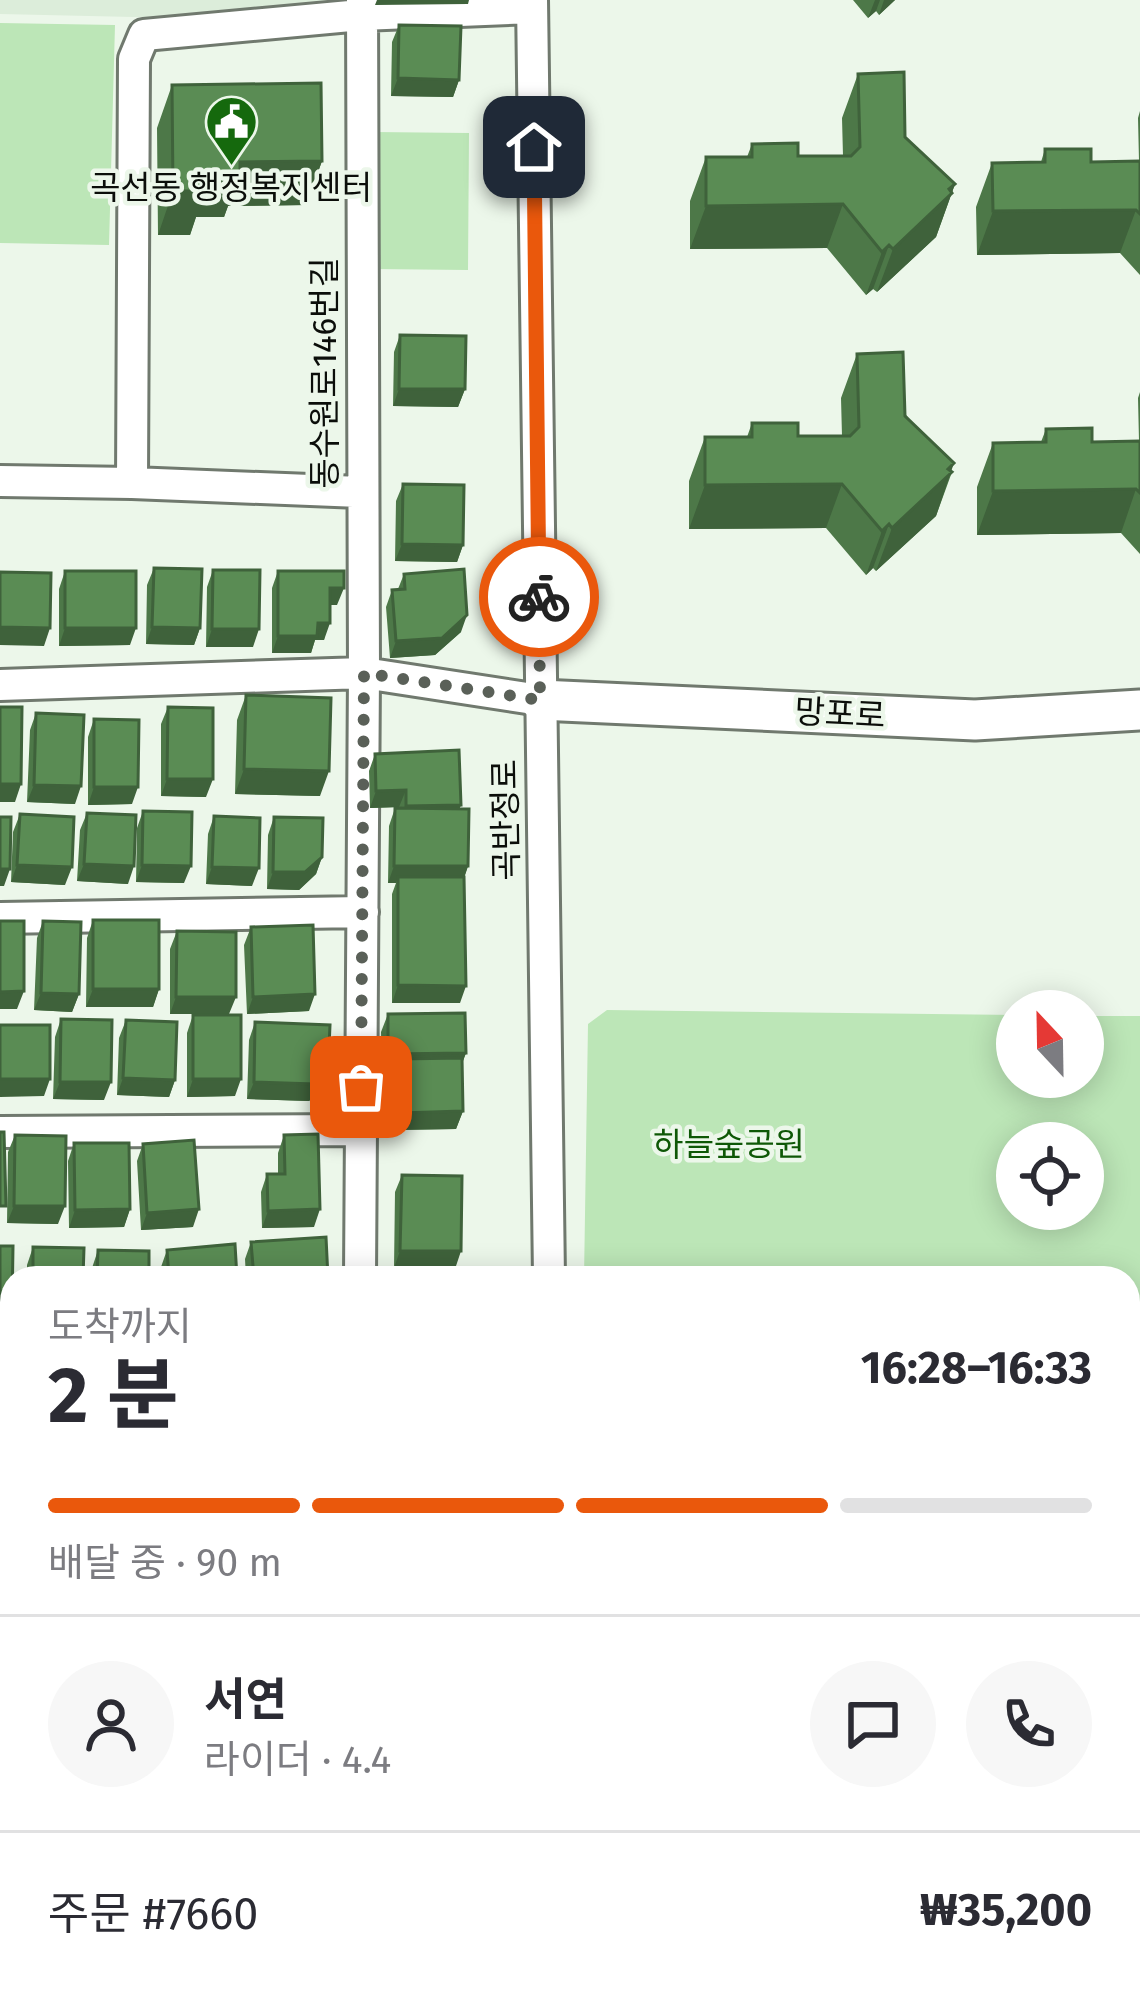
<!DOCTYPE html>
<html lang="ko">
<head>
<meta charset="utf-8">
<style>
	:root { --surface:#fff; --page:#f7f7f7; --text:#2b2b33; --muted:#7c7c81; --line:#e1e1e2; --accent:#ea580c }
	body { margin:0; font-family:"Fira Sans","Noto Sans KR",sans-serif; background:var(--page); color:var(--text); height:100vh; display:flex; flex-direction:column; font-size:45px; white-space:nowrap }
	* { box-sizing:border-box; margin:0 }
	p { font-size:39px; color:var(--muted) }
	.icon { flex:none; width:66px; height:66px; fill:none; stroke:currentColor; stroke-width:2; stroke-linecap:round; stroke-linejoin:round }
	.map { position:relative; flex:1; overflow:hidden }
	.drawer { position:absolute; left:0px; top:1266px; width:1140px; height:747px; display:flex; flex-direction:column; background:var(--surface); border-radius:36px 36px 0 0; box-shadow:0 6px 30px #0003 }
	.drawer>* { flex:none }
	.needle { width:78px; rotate:338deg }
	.controls { position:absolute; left:996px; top:990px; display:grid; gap:24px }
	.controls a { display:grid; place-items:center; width:108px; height:108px; border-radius:50%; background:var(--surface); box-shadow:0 6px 30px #0003; font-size:60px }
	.pin { position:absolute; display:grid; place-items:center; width:102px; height:102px; color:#fff; margin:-51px; border-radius:24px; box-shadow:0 6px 18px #0006 }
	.courier { position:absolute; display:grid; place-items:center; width:120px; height:120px; margin:-60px; border:9px solid #ea580c; border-radius:50%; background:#fff; color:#222; box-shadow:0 3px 15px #0007 }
	.overview em { font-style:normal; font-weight:700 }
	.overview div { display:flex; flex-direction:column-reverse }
	.overview { display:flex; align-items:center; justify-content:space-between; height:204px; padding:0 48px }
	h1 { font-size:78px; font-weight:700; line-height:90px }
	.bar { display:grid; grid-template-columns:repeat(4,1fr); gap:18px 12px; align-content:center; height:144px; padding:0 48px }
	.bar i { height:15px; border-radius:9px; background:var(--line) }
	.bar .current { background:var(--accent) }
	.bar p { grid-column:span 4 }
	.line { display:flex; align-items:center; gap:30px; padding:0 48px; border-top:3px solid var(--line) }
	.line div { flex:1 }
	.round { display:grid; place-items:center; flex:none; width:126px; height:126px; border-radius:63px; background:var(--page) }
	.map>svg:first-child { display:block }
	.built { fill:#dcedda }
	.green { fill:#bce6b7; fill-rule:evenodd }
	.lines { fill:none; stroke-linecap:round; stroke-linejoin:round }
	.minor-casing { stroke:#70796e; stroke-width:36 }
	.tertiary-casing { stroke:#70796e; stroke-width:45 }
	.minor { stroke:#fff; stroke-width:30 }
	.tertiary { stroke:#fff; stroke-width:39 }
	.wall { fill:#4d7848 }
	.shaded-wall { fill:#3f623b }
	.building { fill:#5a8c54; stroke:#3f623b; stroke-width:3 }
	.done { stroke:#5a6058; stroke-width:12; stroke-dasharray:0 21.6 }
	.route { stroke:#ea580c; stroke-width:15 }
	.labels { text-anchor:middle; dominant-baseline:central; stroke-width:9; stroke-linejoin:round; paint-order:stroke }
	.poi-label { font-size:33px; fill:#0b0e0a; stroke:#ecf7ea }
	.street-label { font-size:33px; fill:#0b0e0a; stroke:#ecf7ea }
	.park-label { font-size:33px; fill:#0e5806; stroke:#ecf7ea }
</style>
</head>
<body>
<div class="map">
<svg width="1140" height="2011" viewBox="0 0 1140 2011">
	<rect width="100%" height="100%" fill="#ecf7ea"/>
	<path class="built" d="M0,0H341L310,21L0,14Z"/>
	<path class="green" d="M0,23L115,25L109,245L0,243Z
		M374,132L469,133L468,270L373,269Z
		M607,1010L1017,1015V1077H1083V1016H1140V1611H1128V1278H584L588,1024ZM1083,1143V1209H1017V1143Z"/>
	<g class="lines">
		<defs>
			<path id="minor" d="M532,0L549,1278
				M0,481L132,483
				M360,492L132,483L134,59L144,35L361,15L532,8
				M0,685L364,673L540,700
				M0,918L363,912
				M0,1132L361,1130
				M360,1278L364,673L362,0
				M0,1349H12
				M0,1554H12
				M0,1770H12
				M0,2006L233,2001
				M354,2011V2001
				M540,2011V2001"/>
			<path id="tertiary" d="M540,700L975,720L1140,710"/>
		</defs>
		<use href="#minor" class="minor-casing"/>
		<use href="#tertiary" class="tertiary-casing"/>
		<use href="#minor" class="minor"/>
		<use href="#tertiary" class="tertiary"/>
	</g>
	<path class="wall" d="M853,0H895L879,15L876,11L868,18Z
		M399,25L459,80L453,97L391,96L392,42Z
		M858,74L905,137L955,184L936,237L877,292L873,289L866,295L827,248L690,249V201L706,157H747L752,144L798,156H843L842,118Z
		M172,85L322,161L306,205L228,206L224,217H196L190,235H158L157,128Z
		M1140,111V275L1120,253L977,255L976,207L992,163L1041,162L1045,149L1091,162L1139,161L1138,118Z
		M400,335L465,389L458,407L393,406L394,352Z
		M857,354L952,472L936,516L876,571L873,568L866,575L826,528L689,529V481L705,437H747L752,423L798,436H842L841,398Z
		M1140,392V554L1121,533L977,535V487L993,443L1041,442L1046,429L1092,442L1139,441L1138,398Z
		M403,484L463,545L457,562L395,561L396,501Z
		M154,568L200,628L194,645L146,644L147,585Z
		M213,570L253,647H206L207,587Z
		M65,571L130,645L59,646V589Z
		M278,571L337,605H330L324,640H315L311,653H272V588Z
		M404,574L461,632L435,655L390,658L386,607L392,590L398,589Z
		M246,695L320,796L235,794L237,720Z
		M168,707L206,797L161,796V724Z
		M36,713L75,804L27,802L30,730Z
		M94,719L132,804L88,805V737Z
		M375,754L461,805L459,809L468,866L464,878L460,1003H392V894L396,883H388L389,826L395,808L399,807L370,808L369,771Z
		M143,811L184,883L136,882L137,828Z
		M87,813L128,884L77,881L80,830Z
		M20,814L65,885L11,882L13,832Z
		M214,816L252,886L206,884L208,834Z
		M274,817L322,857L316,874L299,890L267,889L268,835Z
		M93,920L159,989L153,1007H86L87,938Z
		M43,921L79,994L72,1012L34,1010L37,938Z
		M251,927L309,1011L247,1014L244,945Z
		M177,931L229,1014H170V949Z
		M388,1014L466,1053L462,1064L463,1111L456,1129L394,1130L393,1077L395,1071L382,1072L381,1032Z
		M193,1015L235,1096L187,1097V1033Z
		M61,1019L104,1100L53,1099L55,1037Z
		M126,1020L175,1080L169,1097L117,1095L119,1038Z
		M255,1022L328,1071L322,1088L309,1101L247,1099L249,1040Z
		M15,1135L58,1224L7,1223L8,1152Z
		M284,1135L314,1227L262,1228L261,1192L267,1174H278V1153Z
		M74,1143L130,1209L124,1227L69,1228L68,1161Z
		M143,1144L193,1227L141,1230L137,1161Z
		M402,1175L455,1269L394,1268L395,1192Z
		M251,1242L328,1278H246L245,1259Z
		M33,1247L83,1278H27V1265Z
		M98,1250L149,1278H91L92,1268Z
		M167,1250L237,1278H161V1267Z
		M9,1678L12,1754H1L3,1696Z"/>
	<path class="shaded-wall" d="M377,0H469L468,4L375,5Z
		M875,0H880L876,11L868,18Z
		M884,0H895L879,15Z
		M398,78L459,80L453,97L391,96Z
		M322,161L306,205L228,206L224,217H196L190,235H158L173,191L206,173L240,162Z
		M955,184L936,237L877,292L893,249Z
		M843,204L827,248L690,249L706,206Z
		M1136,210L1120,253L977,255L993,211Z
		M889,245L873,289L866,295L882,252Z
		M399,389H465L458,407L393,406Z
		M954,463L936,516L876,571L892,528Z
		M842,484L826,528L689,529L705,485Z
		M1136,489L1121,533L977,535L993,491Z
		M889,524L873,568L866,575L882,531Z
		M402,544L463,545L457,562L395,561Z
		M330,588H344L337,605H324Z
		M467,615L461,632L435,655L390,658L396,641Z
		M318,623H330L324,640H315L311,653H272L278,636Z
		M0,627L50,628L44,646L0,645Z
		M152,627L200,628L194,645L146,644Z
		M65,628H136L130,645L59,646Z
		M212,629H259L253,647H206Z
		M244,769L329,771L320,796L235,794Z
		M167,779H213L206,797L161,796Z
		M0,784H21L15,802H0Z
		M34,785L81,786L75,804L27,802Z
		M94,787H138L132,804L88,805Z
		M406,790L399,807L370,808L376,791Z
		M461,805L454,822L400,824L406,806Z
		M322,857L316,874L299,890L267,889L273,872Z
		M84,864L134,866L128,884L77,881Z
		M17,865L72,867L65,885L11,882Z
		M142,865L191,866L184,883L136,882Z
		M394,866H468L462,884L398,877L396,883H388Z
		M212,867L259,868L252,886L206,884Z
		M0,869H10L4,886H0Z
		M398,985L466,986L460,1003H392Z
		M93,989H159L153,1007H86Z
		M24,991L17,1009H0V992Z
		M41,993L79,994L72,1012L34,1010Z
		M315,994L309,1011L247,1014L253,997Z
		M176,997H236L229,1014H170Z
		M466,1053L459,1070L399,1059L395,1071L382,1072L388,1054Z
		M328,1071L322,1088L309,1101L247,1099L254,1082Z
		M123,1078L175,1080L169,1097L117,1095Z
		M0,1079H50L44,1096L0,1097Z
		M193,1079H241L235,1096L187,1097Z
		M60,1082H111L104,1100L53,1099Z
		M463,1111L456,1129L394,1130L400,1113Z
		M14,1206H65L58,1224L7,1223Z
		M130,1209L124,1227L69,1228L75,1210Z
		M199,1209L193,1227L141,1230L147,1213Z
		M320,1209L314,1227L262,1228L268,1211Z
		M400,1251H461L455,1269L394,1268Z
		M0,1310H12L7,1328H0Z
		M0,1433H12V1450L0,1451Z
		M0,1519H12V1544H0Z
		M0,1640H12V1658H0Z
		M8,1736L12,1737V1754H1Z
		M0,1860H12V1877H0Z
		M12,1958L6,1976H0V1959Z"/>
	<path class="building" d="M399,25L461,26L459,80L398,78Z
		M904,72L905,137L955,184L949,189L952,193L893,249L889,245L882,252L843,204L706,206V157H752V144L798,143V156H851L860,147L858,74Z
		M321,83L322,161L240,162V173H206V191H173L172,85Z
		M1045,149H1091V162L1140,161V214L1136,210L993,211L992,163L1045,162Z
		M400,335L466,336L465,389H399Z
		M903,352L905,416L954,463L948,469L952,472L892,528L889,524L882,531L842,484L705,485V437H752V423H798V436H850L859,427L857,354Z
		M1092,428V442L1140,441V493L1136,489L993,491V443L1046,442V429Z
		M403,484L464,485L463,545L402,544Z
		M154,568L202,569L200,628L152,627Z
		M464,569L467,615L442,638L396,641L392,590L405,589L404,574Z
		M213,570H260L259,629H212Z
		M65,571H136V628H65Z
		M278,571H344V588H330V623H318L317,636H278Z
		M0,572L51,573L50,628L0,627Z
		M246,695L331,698L329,771L244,769Z
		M0,707H22L21,784H0Z
		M168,707L213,708V779H167Z
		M36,713L84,715L81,786L34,785Z
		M94,719L139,720L138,787H94Z
		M459,750L461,805L406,806V790L376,791L375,754Z
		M395,808L469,809L468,866H394Z
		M143,811L192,812L191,866L142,865Z
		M87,813L136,815L134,866L84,864Z
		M20,814L74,817L72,867L17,865Z
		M214,816L260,818L259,868L212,867Z
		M0,817H11L10,869H0Z
		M274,817L323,818L322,857L305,872H273Z
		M398,877H464L466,986L398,985Z
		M93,920H159V989H93Z
		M0,921H24V991L0,992Z
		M43,921L81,922L79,994L41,993Z
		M313,925L315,994L253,997L251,927Z
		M177,931L236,932V997H176Z
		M465,1013L466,1053L388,1054V1014Z
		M193,1015H241V1079H193Z
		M61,1019L112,1020L111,1082H60Z
		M126,1020L177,1022L175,1080L123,1078Z
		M255,1022L330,1025L328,1071L315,1084L254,1082Z
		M0,1025H50V1079H0Z
		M462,1058L463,1111L400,1113L399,1059Z
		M0,1132H4L6,1206H0Z
		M318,1134L320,1209L268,1211L267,1174H285L284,1135Z
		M15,1135L66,1136L65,1206H14Z
		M194,1140L199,1209L147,1213L143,1144Z
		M74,1143H129L130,1209L75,1210Z
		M402,1175L462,1176L461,1251H400Z
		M326,1237L328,1278H254L251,1242Z
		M235,1244L237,1278H169L167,1250Z
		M0,1246H13L12,1310H0Z
		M33,1247L84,1248L83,1278H33Z
		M98,1250L149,1251V1278H97Z
		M0,1370H12V1433H0Z
		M12,1456V1519H0V1457Z
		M0,1579H12V1640H0Z
		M9,1678H12V1737L8,1736Z
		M0,1790H12V1860H0Z
		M0,1894H11L12,1958L0,1959Z
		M385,2001L456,2002L455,2011H384Z
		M187,2002H245V2011H187Z
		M114,2007V2011H69V2009Z
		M178,2008V2011H131V2009Z"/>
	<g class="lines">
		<path class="done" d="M361,1087L364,673L540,700L539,597"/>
		<path class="route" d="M534,147L539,597"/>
	</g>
	<defs>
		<symbol id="civic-pin" viewBox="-11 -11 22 30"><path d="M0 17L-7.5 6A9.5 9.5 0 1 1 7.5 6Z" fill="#15690d" stroke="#ecf7ea"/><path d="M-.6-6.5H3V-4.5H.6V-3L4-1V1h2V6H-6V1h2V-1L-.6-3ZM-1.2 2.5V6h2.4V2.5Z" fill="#fff"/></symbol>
	</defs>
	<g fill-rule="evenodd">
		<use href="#civic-pin" x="202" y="92" width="59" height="81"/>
	</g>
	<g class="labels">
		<g class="poi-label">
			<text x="231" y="188">곡선동 행정복지센터</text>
		</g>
		<g class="street-label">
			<text transform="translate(325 373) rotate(-90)">동수원로146번길</text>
			<text transform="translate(840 714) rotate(3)">망포로</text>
			<text transform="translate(506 820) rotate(-91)">곡반정로</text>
		</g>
		<g class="park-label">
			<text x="729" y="1145">하늘숲공원</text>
		</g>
	</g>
</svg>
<div class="controls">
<a><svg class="needle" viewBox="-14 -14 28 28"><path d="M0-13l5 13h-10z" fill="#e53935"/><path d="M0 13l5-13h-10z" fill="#7c7c81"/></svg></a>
<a><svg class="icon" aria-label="locate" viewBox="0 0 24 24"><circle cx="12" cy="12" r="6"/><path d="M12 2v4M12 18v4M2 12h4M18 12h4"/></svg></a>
</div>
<div class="pin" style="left:361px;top:1087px;background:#ea580c"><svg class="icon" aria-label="bag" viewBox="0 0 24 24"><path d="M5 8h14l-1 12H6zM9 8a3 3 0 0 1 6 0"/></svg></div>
<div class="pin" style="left:534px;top:147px;background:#1f2937"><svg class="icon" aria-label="home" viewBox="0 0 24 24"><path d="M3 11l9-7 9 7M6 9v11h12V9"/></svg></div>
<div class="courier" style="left:539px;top:597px"><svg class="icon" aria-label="bike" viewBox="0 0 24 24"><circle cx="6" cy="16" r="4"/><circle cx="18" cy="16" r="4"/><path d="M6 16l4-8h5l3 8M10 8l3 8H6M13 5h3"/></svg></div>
<section class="drawer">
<div class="overview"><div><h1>2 분</h1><p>도착까지</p></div><em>16:28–16:33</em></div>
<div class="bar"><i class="current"></i><i class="current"></i><i class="current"></i><i></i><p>배달 중 · 90 m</p></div>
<div class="line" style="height:216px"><a class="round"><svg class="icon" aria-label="person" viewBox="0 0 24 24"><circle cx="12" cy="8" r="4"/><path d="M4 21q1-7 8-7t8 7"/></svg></a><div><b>서연</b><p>라이더 · 4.4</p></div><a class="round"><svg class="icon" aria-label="chat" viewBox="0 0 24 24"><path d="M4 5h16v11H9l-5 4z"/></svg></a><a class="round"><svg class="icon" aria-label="phone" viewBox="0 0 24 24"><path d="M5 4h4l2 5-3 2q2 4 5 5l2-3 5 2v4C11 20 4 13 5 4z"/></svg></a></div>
<div class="line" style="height:156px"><div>주문 #7660</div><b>₩35,200</b></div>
</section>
</div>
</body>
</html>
